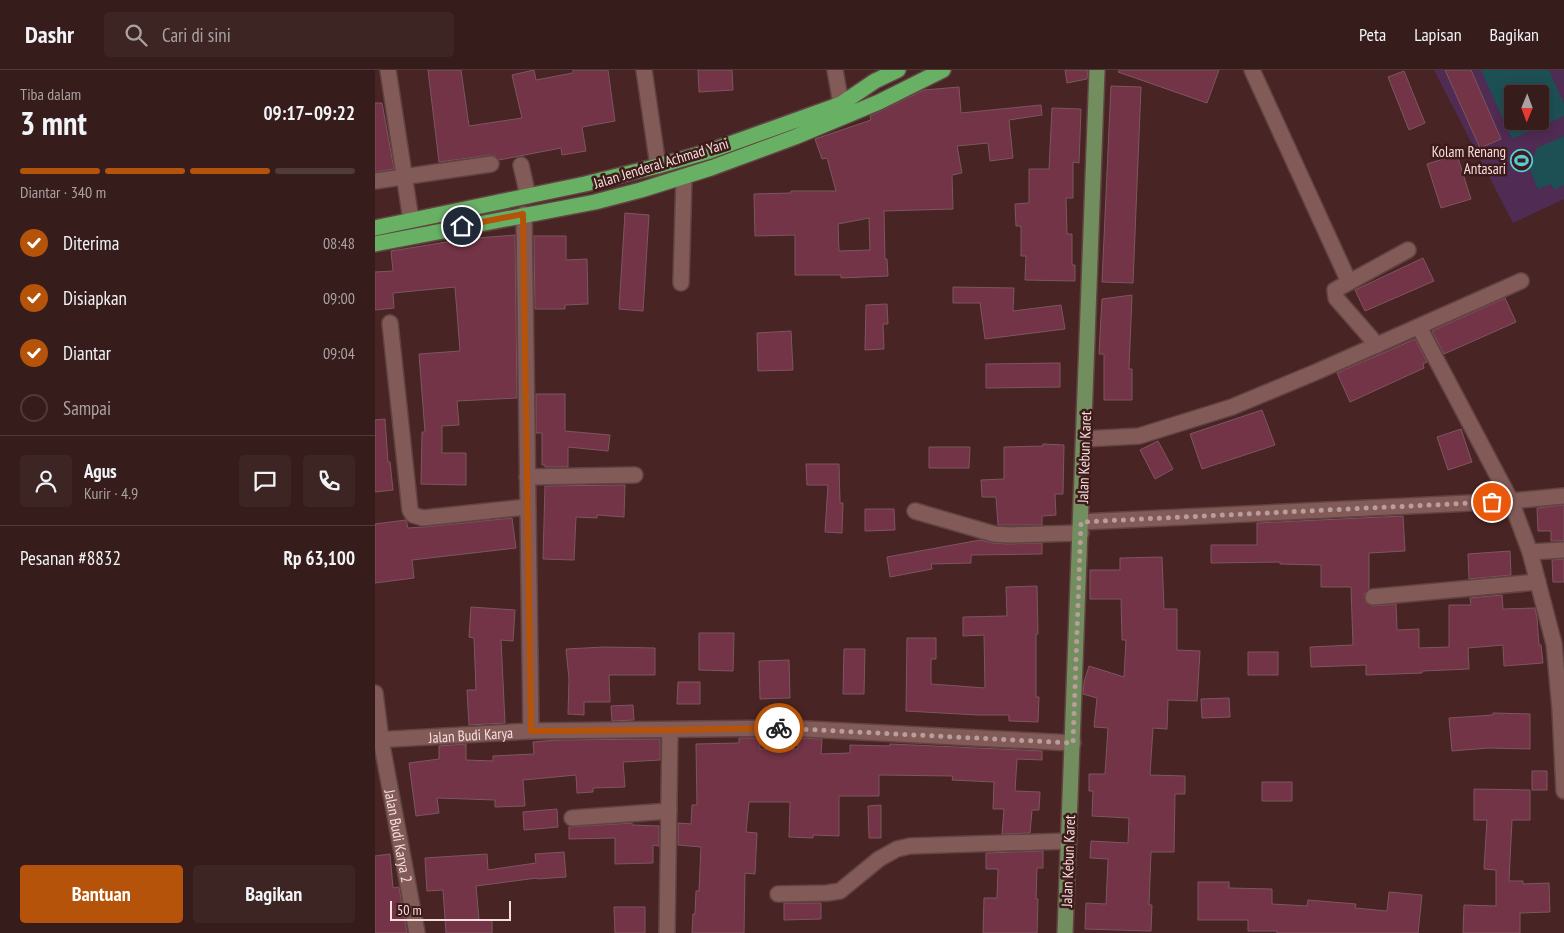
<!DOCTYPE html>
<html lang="id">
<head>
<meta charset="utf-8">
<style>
	:root { --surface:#361c1b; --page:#3d2524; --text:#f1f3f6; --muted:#aaa1a3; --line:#503a3a; --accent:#b45309 }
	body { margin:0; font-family:"PT Sans Narrow",sans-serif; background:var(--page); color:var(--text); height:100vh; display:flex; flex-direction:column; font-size:19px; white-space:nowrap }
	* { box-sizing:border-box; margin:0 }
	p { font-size:16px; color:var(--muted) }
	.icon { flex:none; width:28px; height:28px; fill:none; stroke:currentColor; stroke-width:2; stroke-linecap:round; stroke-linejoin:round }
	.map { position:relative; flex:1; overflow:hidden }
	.side { display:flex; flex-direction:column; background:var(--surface); width:375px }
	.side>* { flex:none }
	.needle { width:32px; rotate:181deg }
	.fabs { position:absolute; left:1129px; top:15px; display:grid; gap:10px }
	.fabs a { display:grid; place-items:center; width:45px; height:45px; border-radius:5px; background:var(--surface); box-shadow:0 2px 12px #0003,0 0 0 1px var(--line); font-size:25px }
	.scale { position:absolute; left:15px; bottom:12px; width:121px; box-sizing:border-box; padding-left:5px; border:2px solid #f6dedd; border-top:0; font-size:14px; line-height:18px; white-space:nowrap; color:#f6dedd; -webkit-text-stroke:4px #3d1b1a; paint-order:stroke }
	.pin { position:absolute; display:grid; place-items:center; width:42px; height:42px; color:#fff; margin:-21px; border:2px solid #fff; border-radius:50%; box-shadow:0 1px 5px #0007 }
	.courier { position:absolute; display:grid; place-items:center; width:50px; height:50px; margin:-25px; border:4px solid #b45309; border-radius:50%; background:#fff; color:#222; box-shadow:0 1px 6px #0007 }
	.headline em { font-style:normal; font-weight:700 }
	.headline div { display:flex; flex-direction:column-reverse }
	.headline { display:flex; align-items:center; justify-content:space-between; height:85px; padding:0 20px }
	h1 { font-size:32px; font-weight:700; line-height:38px }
	.bar { display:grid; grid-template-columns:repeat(4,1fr); gap:8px 5px; align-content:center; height:60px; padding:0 20px }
	.bar i { height:6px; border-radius:4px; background:var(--line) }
	.bar .selected { background:var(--accent) }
	.bar p { grid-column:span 4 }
	.line { display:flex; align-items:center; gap:12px; padding:0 20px; border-top:1px solid var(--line) }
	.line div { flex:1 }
	.round { display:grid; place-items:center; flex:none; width:52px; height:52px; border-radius:5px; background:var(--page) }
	ol { padding:0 20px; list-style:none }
	li { display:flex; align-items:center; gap:15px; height:55px }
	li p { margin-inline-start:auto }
	li .icon { padding:5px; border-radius:50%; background:var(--accent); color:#fff; stroke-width:4 }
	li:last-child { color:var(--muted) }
	li i { width:28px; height:28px; border:2px solid var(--line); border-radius:50% }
	.cta { display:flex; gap:10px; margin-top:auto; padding:10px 20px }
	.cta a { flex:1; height:58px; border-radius:5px; background:var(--accent); color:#fff; font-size:20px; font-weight:700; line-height:58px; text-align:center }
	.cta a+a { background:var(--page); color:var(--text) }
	header { display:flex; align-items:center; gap:30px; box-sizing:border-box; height:70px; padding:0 25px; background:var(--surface); border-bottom:1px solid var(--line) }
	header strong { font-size:24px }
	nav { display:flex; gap:28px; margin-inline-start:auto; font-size:18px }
	.search { width:350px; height:45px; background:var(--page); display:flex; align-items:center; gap:12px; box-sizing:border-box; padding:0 18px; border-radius:5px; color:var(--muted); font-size:19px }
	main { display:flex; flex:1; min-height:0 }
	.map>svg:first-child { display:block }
	.green { fill:#502b54; fill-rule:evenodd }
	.water { fill:#1d5055; fill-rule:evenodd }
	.building { fill:#723446; stroke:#7d565f; fill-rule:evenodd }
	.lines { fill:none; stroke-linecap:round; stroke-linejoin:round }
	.minor-casing { stroke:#614342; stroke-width:18 }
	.major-casing { stroke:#614342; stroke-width:18 }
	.highway-casing { stroke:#614342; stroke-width:18 }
	.minor { stroke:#825b58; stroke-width:15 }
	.major { stroke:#728e5f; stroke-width:15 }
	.highway { stroke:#67b064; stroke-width:15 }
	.done { stroke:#b99d9c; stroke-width:5; stroke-dasharray:0 9 }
	.route { stroke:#b45309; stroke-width:6 }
	.labels { text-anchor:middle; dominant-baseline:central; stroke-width:5; stroke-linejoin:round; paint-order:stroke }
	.poi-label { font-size:15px; fill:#f6dedd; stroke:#3d1b1a; text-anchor:end }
	.street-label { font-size:15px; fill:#f6dedd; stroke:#3d1b1a }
</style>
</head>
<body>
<header>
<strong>Dashr</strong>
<div class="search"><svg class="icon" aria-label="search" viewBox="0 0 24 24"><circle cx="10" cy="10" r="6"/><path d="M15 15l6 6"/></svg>Cari di sini</div>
<nav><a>Peta</a><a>Lapisan</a><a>Bagikan</a></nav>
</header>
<main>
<section class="side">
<div class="headline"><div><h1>3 mnt</h1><p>Tiba dalam</p></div><em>09:17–09:22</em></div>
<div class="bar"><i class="selected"></i><i class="selected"></i><i class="selected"></i><i></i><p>Diantar · 340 m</p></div>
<ol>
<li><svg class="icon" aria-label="check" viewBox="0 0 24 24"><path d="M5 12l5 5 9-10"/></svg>Diterima<p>08:48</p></li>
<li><svg class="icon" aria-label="check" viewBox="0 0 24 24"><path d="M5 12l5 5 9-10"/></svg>Disiapkan<p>09:00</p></li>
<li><svg class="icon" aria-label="check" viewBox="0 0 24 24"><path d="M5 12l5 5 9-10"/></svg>Diantar<p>09:04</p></li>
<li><i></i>Sampai</li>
</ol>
<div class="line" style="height:90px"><a class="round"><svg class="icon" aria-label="person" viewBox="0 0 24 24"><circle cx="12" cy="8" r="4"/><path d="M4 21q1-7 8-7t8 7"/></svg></a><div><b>Agus</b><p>Kurir · 4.9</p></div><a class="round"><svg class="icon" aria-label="chat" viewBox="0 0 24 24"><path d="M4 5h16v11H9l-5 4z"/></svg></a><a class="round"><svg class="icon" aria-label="phone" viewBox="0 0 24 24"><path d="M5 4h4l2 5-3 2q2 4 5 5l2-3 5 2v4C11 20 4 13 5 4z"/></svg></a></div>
<div class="line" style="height:65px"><div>Pesanan #8832</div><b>Rp 63,100</b></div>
<div class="cta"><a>Bantuan</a><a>Bagikan</a></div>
</section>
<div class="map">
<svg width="1189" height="863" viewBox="0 0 1189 863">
	<rect width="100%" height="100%" fill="#482524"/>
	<path class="green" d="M1059,0H1189V129L1138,153ZM1138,24H1165V51H1138Z"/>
	<path class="water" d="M1106,0H1174L1189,34V46L1137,69ZM1138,24H1165V51H1138Z
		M1189,66V115L1179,120L1176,114L1163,119L1154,97L1162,78Z"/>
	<path class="building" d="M53,0H86L94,56L147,48L137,5L159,0L161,10L198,3V0H233L240,51L207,57L211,81L187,85L186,78L124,90L120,86L115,85L64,92Z
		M323,0H357L358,20L324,22Z
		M690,0H713L712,9L692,13Z
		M744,0H844L832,33L743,2Z
		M1070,0H1096L1126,69L1105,78Z
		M1029,1L1050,53L1034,60L1013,7Z
		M736,16L766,17L758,213L727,212Z
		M584,17L586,43L666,35L667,45L634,50L638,88L615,91L613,73L582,76L587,103L577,105L578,139L509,141L510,189H512L513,206L466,208V205H420V165L380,166L379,124L416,123V121H461L452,88L447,89L440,69L496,50L495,46L549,20ZM494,148L495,180L464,181L463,154Z
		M0,33H7L19,99L0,102Z
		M677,38L706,39L704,93L698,92V128H691L692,164H697V195H700V211L650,210L651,186H646V156H641L640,134L654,133V99H674Z
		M1082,85L1096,129L1066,138L1052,94Z
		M250,143L274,145L268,241L244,239Z
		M140,165L142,328L82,331L84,355L67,356V383H91V415L46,414L47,362H50L44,284L85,281L80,217L18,223L19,238L0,240V202L18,201L16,181L90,169Z
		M159,166H191V190L212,189L213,234L190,235V239H160Z
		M1048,188L1059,211L990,241L980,220Z
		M578,217L639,218L638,241L686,235L690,259L610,269L605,233H578Z
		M757,225L754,299H757V330H729V284H724L727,229Z
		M1130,228L1141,252L1069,284L1057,261Z
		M512,234L513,254H508L509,279L490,280L491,235Z
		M416,261L418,300L383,301L382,263Z
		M1040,269L1052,292L1048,294L1049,298L975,332L962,303Z
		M685,293V317L611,318V294Z
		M161,324H190V361L235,365L233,381L193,377V397H170V395H167V363H161Z
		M887,340L900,375L827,399L815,364Z
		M10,349L13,392H15L18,420L0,422V350Z
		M1086,359L1097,392L1073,400L1062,367Z
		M783,371L798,399L780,409L765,380Z
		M668,374L689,375L688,424H680L681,445L667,446V455H623L621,427H607L606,410L629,409V377L668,376Z
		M554,377H595L594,398H554Z
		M431,394H464L465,433H468L467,463L450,462L453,415H432Z
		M250,415L249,447L222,445V448L201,447L199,490L168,489L170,416Z
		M1189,435V471H1176V461H1163L1162,438Z
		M490,439H519L520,460L490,461Z
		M1028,446L1030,481L994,483V519L989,524L991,533L998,536L1021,534L1022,560L1044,559V578L1074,577V535H1096L1095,528L1127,525L1128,539L1160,538L1162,548L1164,575H1166L1168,593L1129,596L1128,575L1093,578L1094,599L1047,601V603L991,605V595L936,597L935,577L978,575L976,517H946V495L905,494V492L836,493V475H882V453Z
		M137,448L141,478L37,490L39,508L0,513V454L31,450L33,458L49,457Z
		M605,470L618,473L632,474L667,473V484L596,485V493L556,494L557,499L515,507L512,487Z
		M1135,481L1136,505L1094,509L1093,484Z
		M787,487L789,539H802V580L825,581L822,631L793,630L792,659L778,658L775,705L810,706V724H800L799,782H776L774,835H777L776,861L710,859L711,833L731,834L733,789L715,788L716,771L753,773L754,748L717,746L718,721H714V704H730L733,658L719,657L722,628L708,624L709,612L714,596L749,607L751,570H747L746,529H715V500H745V488Z
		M1189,489V512H1178L1177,490Z
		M662,516L663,564H661V627H664L663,652L634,651V645H603L531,641L532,568H561V589H556V614L610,618L609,565L588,566V547L632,546L631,517Z
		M96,537L140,540L138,571L126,570L130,653L94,655L92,620H101L99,568L94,567Z
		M324,563H359L358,601L324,600Z
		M229,577L280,578V605H234L235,632H209V645L193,644L194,609L191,579Z
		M469,579H490L489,624H468Z
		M873,582H903V605H873Z
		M414,590L415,628L385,629L384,591Z
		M303,612H325V634H302Z
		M854,628L855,647L827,648L826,629Z
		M258,635L259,650L237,651L236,636Z
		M1118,643L1155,644V679L1113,678L1077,681L1074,648L1118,645Z
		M364,668H385V679H423V668L447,669L446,684L475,683V675L515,676V674L667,681V690L642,689L640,721L665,722L664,740H657L655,763L627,764L629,739H618L619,712L577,710L578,706L504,705V726H464V766L438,765V768L414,767L415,732H374L371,762L382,763L380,804L370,803L369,863H317L318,844H320L321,821H324L326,777L303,775V753L316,754L317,735H322L321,674L364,673Z
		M285,669V690L248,692L250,717L218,718V722L202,723L201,705L148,710L150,736L120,737V730L62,728L64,743L41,746L34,693L64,689V676L91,674V690L118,691V686L159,684L158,672L182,670Z
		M1157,701H1172V720H1157Z
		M887,712H917V731H887Z
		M1099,719L1155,720V750H1137L1134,811H1148V814L1174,813L1175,842L1145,843V863H1088L1089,835L1121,836V800L1109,799L1112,750H1099Z
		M506,735V768H494L493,736Z
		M182,739L183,757L149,760L148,742Z
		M257,753V755L284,756V776L278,775V793L240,794V768L194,769V757Z
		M668,781V798H662L661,829H663L662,863H608L609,828H622L623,799H611V783Z
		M189,782L191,807L162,809V808L101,816L104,850H117V863H71L68,820L52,821L50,788L112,784L113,800L161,793L160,784Z
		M15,784L18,818L24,817L32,863H0V786Z
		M823,812H854V818L897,819V834L932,836L933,830L981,834L980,838L1012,841L1014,822L1047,825L1043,863H902V861H873V850H823Z
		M409,833H446V849L409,850Z
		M239,837H270V863H240Z"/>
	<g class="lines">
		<defs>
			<g id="minor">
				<path d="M13,0L36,150"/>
				<path d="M269,0L283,96"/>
				<path d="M460,0L466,34"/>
				<path d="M877,0L974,212"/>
				<path d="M146,95L153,126"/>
				<path d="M0,111L116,94"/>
				<path d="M149,144L156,661"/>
				<path d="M306,213L309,107"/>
				<path d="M15,253L35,440L38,445L48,448L152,437"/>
				<path d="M1044,257L1136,431L1155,482L1179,574L1185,639L1189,721"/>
				<path d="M1002,275L961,228L960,220L1033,180"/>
				<path d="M709,369L764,366L857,337L941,302L1146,211"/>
				<path d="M152,407L260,405"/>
				<path d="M540,441L619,464L633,465L706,463"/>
				<path d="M706,452L1136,431L1189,426"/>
				<path d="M1155,482L1189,480"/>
				<path d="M998,527L1163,512"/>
				<path id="s1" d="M0,623L6,670L42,863"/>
				<path id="s2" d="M0,670L156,661L412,658L698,673"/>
				<path d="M197,748L294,741"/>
				<path d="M403,824L452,823L465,821L504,789L522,779L535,776L694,771"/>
				<path d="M292,863L295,660"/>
			</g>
			<path id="major" d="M690,863L722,0"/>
			<path id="highway" d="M0,158L210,114L283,96L335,81L466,34L500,11L523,0
				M0,174L220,132L266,120L336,98L420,67L504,32L568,0"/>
		</defs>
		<use href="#minor" class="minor-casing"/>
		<use href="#major" class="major-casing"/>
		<use href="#highway" class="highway-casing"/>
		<use href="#minor" class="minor"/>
		<use href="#major" class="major"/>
		<use href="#highway" class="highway"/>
	</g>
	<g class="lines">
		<path class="done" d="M404,658L698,673L706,452L1117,432"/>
		<path class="route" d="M87,156L148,144L156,661L295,660L404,658"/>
	</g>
	<defs>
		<symbol id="stadium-ring" viewBox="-11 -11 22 22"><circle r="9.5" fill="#3d1b1a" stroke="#52ccd6" stroke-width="1.5"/><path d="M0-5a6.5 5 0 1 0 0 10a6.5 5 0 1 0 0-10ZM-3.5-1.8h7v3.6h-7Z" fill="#52ccd6"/></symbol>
	</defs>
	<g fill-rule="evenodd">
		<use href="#stadium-ring" x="1134" y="78" width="25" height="25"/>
	</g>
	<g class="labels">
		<g class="poi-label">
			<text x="1131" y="81">Kolam Renang<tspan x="1131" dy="17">Antasari</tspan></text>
		</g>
		<g class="street-label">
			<text transform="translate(286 93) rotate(-17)">Jalan Jenderal Achmad Yani</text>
			<text transform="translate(709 387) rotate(-88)">Jalan Kebun Karet</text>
			<text stroke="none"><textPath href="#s2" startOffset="96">Jalan Budi Karya</textPath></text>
			<text stroke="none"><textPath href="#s1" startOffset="145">Jalan Budi Karya 2</textPath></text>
			<text transform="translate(693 791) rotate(-88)">Jalan Kebun Karet</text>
		</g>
	</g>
</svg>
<div class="fabs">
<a><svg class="needle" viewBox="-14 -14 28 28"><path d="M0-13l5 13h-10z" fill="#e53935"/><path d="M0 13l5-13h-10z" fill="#aaa1a3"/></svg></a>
</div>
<div class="scale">50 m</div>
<div class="pin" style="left:1117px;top:432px;background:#ea580c"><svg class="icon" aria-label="bag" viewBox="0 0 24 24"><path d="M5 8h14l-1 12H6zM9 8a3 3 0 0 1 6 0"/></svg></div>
<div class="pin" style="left:87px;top:156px;background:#1f2937"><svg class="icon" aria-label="home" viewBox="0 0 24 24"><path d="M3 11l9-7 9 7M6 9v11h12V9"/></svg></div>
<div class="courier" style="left:404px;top:658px"><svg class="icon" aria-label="bike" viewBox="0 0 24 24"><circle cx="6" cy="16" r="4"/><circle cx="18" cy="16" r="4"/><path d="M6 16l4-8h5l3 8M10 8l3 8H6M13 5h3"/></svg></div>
</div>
</main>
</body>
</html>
